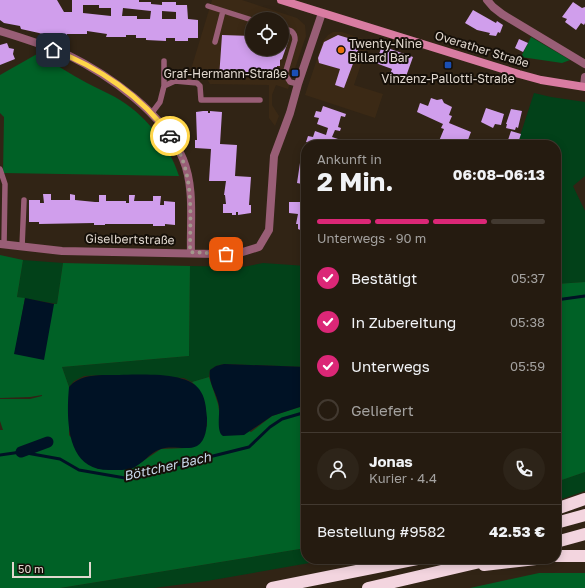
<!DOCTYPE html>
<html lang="de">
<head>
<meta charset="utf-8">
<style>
	:root { --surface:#251b10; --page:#2d2419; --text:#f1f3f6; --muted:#a3a19f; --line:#423930; --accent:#db2777 }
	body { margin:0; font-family:"Golos Text",sans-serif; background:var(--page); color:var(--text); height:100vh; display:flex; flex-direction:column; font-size:15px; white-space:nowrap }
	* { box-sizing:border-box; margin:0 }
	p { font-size:13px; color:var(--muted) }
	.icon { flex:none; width:22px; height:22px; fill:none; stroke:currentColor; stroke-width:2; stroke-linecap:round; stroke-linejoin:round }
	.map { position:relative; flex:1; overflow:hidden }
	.sheet { position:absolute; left:301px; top:140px; width:260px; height:424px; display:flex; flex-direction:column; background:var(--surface); border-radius:16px; box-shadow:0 2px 10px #0003,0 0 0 1px var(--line) }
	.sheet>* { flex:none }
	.buttons { position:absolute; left:245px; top:12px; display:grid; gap:8px }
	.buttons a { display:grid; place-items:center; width:44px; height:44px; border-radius:50%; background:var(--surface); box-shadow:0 2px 10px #0003,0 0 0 1px var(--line); font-size:20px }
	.scale { position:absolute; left:12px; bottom:10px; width:79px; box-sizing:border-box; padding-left:4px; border:2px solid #e0d7ce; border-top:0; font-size:11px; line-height:14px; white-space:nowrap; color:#e0d7ce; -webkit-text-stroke:3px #150f08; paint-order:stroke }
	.pin { position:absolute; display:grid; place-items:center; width:34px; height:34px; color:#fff; margin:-17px; border-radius:8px; box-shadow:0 2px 6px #0006 }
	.courier { position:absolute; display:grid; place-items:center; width:40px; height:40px; margin:-20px; border:3px solid #ffd54a; border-radius:50%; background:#fff; color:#222; box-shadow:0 1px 5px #0007 }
	.summary em { font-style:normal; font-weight:700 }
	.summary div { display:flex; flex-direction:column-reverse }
	.summary { display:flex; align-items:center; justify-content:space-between; height:68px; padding:0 16px }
	h1 { font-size:26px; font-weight:700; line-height:30px }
	.bar { display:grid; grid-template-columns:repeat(4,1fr); gap:6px 4px; align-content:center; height:48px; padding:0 16px }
	.bar i { height:5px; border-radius:3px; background:var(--line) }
	.bar .active { background:var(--accent) }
	.bar p { grid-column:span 4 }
	.line { display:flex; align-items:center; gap:10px; padding:0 16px; border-top:1px solid var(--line) }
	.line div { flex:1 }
	.round { display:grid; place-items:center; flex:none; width:42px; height:42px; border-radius:21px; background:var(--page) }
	ol { padding:0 16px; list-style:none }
	li { display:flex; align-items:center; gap:12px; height:44px }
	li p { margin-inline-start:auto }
	li .icon { padding:4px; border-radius:50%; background:var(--accent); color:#fff; stroke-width:4 }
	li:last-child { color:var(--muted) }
	li i { width:22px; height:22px; border:2px solid var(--line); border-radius:50% }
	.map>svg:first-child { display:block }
	.built { fill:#3b2915; fill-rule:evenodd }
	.green { fill:#024119 }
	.forest { fill:#006126 }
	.water { fill:#001225 }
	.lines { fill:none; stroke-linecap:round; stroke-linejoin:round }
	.stream { stroke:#001225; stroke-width:3 }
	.canal { stroke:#001225; stroke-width:11 }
	.building { fill:#d09eec; fill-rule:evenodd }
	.service { stroke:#995e76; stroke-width:5.5 }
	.minor { stroke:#995e76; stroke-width:8 }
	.secondary { stroke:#d97ca2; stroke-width:8 }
	.motorway { stroke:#f3d5df; stroke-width:12 }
	.done { stroke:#a3988d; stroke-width:4; stroke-dasharray:0 7.2 }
	.route { stroke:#ffd54a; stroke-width:5 }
	.food-dot { fill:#e8710a; stroke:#150f08; stroke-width:1.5 }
	.transit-dot { fill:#1a4fb4; stroke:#150f08; stroke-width:1.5 }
	.labels { text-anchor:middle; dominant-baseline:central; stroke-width:4; stroke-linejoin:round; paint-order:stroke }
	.poi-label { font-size:12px; fill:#e0d7ce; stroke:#150f08; text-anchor:start }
	.street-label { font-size:12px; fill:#e0d7ce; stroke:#150f08 }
	.water-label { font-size:13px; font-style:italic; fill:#cadaec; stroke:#150f08 }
</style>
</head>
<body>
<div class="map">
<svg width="585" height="588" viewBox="0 0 585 588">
	<rect width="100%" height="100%" fill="#312415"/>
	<path class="built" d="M212,0H242L297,18L305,25L306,36L288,89L276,85L272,95V105L279,116L275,126L269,118V85L210,84L206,77L189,76ZM252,19H282V49H252Z
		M333,32H342L369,41L354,85L383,94L375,118L305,95L323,41L328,35Z"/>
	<path class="green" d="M534,93L551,97L585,102V176L573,186L585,211V282L556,284V145H517Z
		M23,260L63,263L57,304L17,297Z
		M263,263L306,266V367L224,364L216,366L210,370L209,377L192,382L184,378L103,375L84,376L74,381L69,387L62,367L189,356L190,266L243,267Z
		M585,472V491L556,501V482Z
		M306,548V559H332L207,581L154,588H60Z"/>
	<path class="forest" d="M531,37L570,60L562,63L521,57Z
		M37,54C54,63 70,74 87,83C96,88 106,92 115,97C144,113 169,144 179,176L3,173L4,117L0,113V75Z
		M0,255L23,260L17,297L25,298L15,354L54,304H57L63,263L190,266L189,356L62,367L69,387V435L98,469H131L161,449L186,448L207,426C206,407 206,396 192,382L209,377L218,404L220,417L251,432L272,416L306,405V548L60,588H0V430H3L0,421V399H30L42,396V395L30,397L0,398Z
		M585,282V295L556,299V284Z
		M585,297V472L556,482V300Z
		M539,573H585V588H470Z"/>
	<path class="water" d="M25,298L54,304L44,360L14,354Z
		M224,364L306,367V405L272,416L244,435L223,436C216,432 220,414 219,406C217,393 208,384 210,370L216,366Z
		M103,375C127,376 189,368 201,392C206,400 206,410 207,418C207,427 206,441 197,446C187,451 173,445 161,449C150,452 142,465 131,469C126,470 118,470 113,470C66,473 66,421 69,387C79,376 90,376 103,375Z"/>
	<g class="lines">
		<path class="stream" d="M556,300L585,296
			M0,455L21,452L60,459L79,470L125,478L249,447L270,427L282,419L306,412"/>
		<path class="canal" d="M21,452L48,442"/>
	</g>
	<path class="building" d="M0,0H57L64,12H72V0H139V2H151V4L162,5V2H176V5H187L188,19L198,20V38H188V41H175V38H166V41L146,40V38H136V35H126V37H106L107,34L87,31V34H67V37L64,40L51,36L47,38L45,35L39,33L21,29L20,26L4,23L0,20ZM83,5H99V8H111V16L83,13ZM123,8L151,11L150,19H137V16H122ZM162,11L176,12V19H162Z
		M573,2L582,8L585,7V23L584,25L581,23L576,30L565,22L567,19L562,17Z
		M473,10L496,23L497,21L503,25L500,33L498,32L496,36L489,35L490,33L477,30L465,23Z
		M222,35L252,36V49H282V35L289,39L282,59L280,60V66H277V73L228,72V79L219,78Z
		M338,35L361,42L344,88L335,85L340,69L319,63L318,58L324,42Z
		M519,39L528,43L523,52L515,48Z
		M7,43L9,48L14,49L13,54L15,59L0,65V45Z
		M382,46L413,57L404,82L389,77L392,69L373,62L376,53L379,54Z
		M431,98L437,100L442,99L444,103L452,107L449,115L452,116L449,123L471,132L466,145H450L439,141L444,129L441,128L443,124L417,112L420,103L428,106Z
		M323,106L346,114L345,117L341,116L338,127L341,128L340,131L335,130L332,137L338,139L337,142L333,141L332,145H310L311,143L306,142L308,136L313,137L315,131L326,135L328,128L317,124L319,118L314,117L316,111L321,112Z
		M486,108L504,114L501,125L495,124L493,128L481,122Z
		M511,109L522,111L518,128L516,127L515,130L506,128L507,124H506Z
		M203,111H208V113H210V111L222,112L220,144L237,145L235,176L251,177L249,205H251V213L238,215V212H236V215H232V213H223V204H226L225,195H224L226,181H209L211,149L195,148V140H197L196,112Z
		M511,131L521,134L518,143L508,140Z
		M300,163L306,164V187H302V184L297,183Z
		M43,194H51V200H70V194L75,195V200L95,202H99V195H106V201H126V203H129V195H135L134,201H153V196H161L160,205H164V201L175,202V225L165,224V226H153V224H105V225H94V223L39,224V222H29V200H40V203H44Z
		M289,202H301V213H306L305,232L298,229V224H296L298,214L289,213Z"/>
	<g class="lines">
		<path class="service" d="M208,6L252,20
			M282,28C290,30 295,31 295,40L285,74L290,82L298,84
			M215,42L223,11
			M164,86V61
			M151,114L160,102L164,86L175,81L197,83L200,86L201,100H260
			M0,169L5,184L4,245
			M22,247L24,200"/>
		<path class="minor" d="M487,0L493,7L502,14L585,64
			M0,31C22,38 45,45 66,54C109,75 164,113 183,159C195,188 190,222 191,252
			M584,86L585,77
			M0,244L62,251L216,254H236L259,247L269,230L274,156L290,113L298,84L322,13"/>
		<path class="secondary" d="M281,0L519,74L541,80L585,87"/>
		<path class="motorway" d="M556,509L585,499
			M556,523L585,515
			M556,542L585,534
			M556,556H585
			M484,565L536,559
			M272,588L417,559
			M368,588L493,559"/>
	</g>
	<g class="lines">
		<path class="done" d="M170,136C195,171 190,211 190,252L226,254"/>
		<path class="route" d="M53,50C97,66 143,97 170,136"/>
	</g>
	<circle class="food-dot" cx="341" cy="50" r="4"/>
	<g class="transit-dot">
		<rect x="444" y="61" width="8" height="8" rx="2"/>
		<rect x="291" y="69" width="8" height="8" rx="2"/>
	</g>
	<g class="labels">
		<g class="poi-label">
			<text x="349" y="43">Twenty-Nine<tspan x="349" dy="14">Billard Bar</tspan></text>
			<text x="287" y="73" text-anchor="end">Graf-Hermann-Straße</text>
			<text x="448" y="78" text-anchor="middle">Vinzenz-Pallotti-Straße</text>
		</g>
		<g class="street-label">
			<text transform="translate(482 49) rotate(17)">Overather Straße</text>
			<text transform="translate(130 239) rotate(1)">Giselbertstraße</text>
		</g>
		<g class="water-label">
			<text transform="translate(167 466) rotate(-13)">Böttcher Bach</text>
		</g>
	</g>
</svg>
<div class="buttons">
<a><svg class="icon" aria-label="locate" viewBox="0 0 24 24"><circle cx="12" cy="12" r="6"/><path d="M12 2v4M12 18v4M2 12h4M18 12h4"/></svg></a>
</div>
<div class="scale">50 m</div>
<div class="pin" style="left:226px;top:254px;background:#ea580c"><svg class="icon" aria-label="bag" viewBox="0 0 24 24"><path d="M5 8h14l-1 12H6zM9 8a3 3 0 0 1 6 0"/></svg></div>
<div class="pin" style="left:53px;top:50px;background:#1f2937"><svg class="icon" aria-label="home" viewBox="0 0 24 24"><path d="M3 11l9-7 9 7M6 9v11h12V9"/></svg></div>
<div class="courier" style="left:170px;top:136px"><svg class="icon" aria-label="car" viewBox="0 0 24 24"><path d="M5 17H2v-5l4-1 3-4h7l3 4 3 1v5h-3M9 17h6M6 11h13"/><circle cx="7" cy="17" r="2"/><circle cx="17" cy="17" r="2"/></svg></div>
<section class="sheet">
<div class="summary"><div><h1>2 Min.</h1><p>Ankunft in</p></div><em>06:08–06:13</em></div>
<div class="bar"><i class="active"></i><i class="active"></i><i class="active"></i><i></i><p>Unterwegs · 90 m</p></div>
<ol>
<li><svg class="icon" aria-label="check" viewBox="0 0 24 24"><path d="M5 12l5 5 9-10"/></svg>Bestätigt<p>05:37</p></li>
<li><svg class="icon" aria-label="check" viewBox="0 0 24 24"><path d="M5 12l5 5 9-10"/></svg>In Zubereitung<p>05:38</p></li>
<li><svg class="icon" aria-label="check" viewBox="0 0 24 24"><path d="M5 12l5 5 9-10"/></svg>Unterwegs<p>05:59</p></li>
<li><i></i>Geliefert</li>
</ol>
<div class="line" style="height:72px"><a class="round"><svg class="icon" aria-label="person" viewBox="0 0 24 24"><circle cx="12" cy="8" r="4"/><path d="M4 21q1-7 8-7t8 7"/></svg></a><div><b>Jonas</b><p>Kurier · 4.4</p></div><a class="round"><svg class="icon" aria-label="phone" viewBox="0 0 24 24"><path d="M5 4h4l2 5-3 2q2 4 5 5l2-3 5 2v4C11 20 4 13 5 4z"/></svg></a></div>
<div class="line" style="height:52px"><div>Bestellung #9582</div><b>42.53 €</b></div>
</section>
</div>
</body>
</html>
